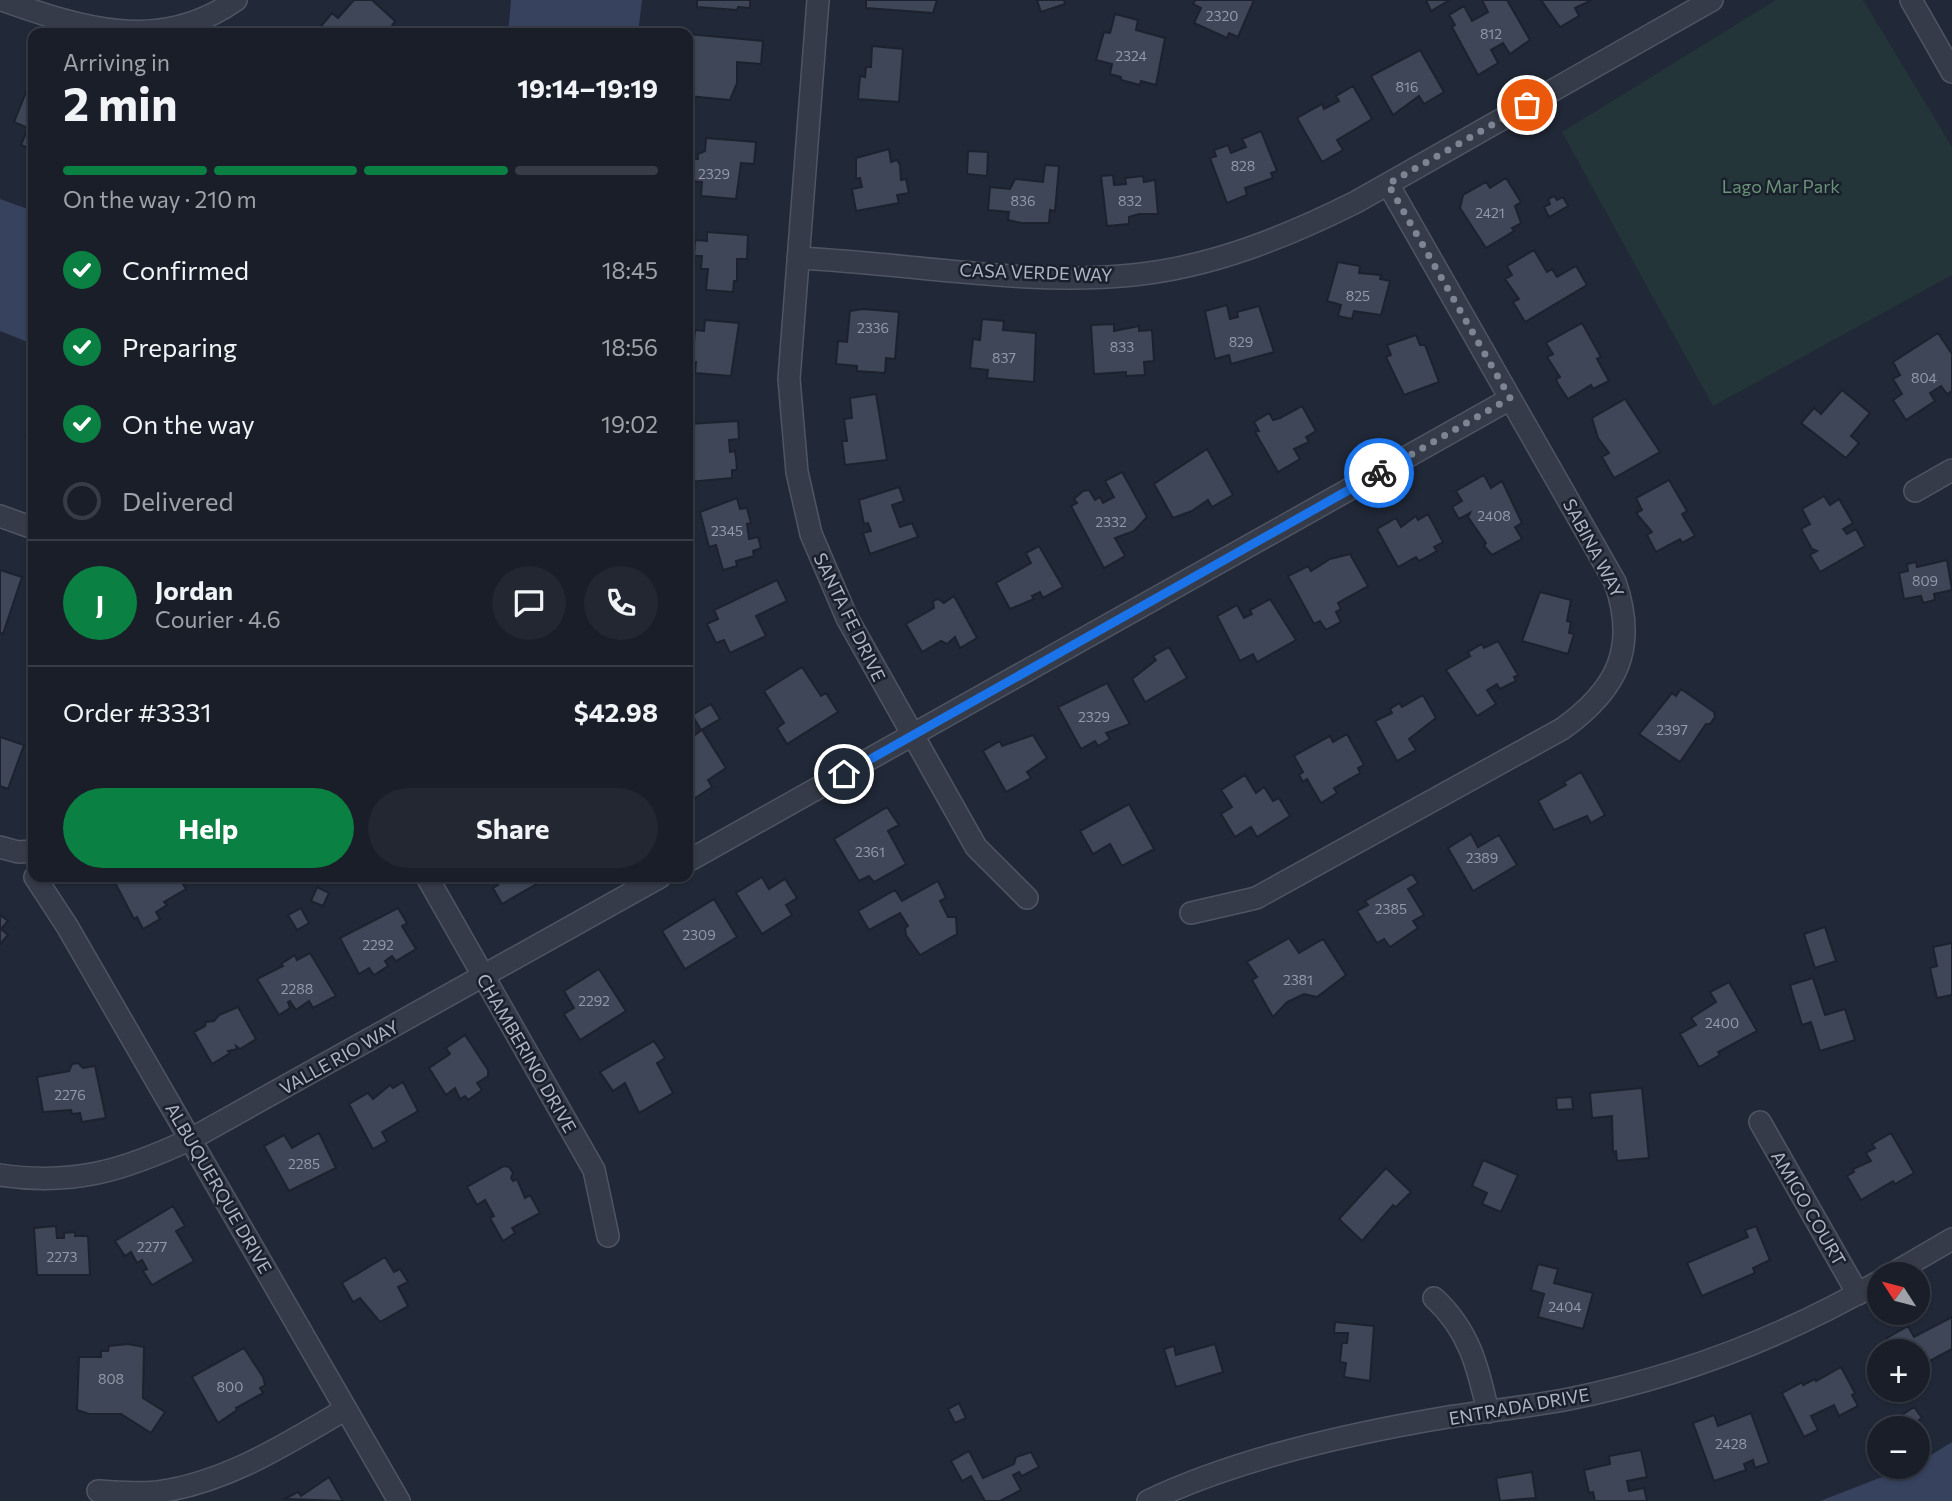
<!DOCTYPE html>
<html lang="en">
<head>
<meta charset="utf-8">
<style>
	:root { --surface:#191e29; --page:#222731; --text:#f1f3f6; --muted:#9fa2a8; --line:#373c46; --accent:#0b8043 }
	body { margin:0; font-family:Commissioner,sans-serif; background:var(--page); color:var(--text); height:100vh; display:flex; flex-direction:column; font-size:26px; white-space:nowrap }
	* { box-sizing:border-box; margin:0 }
	p { font-size:23px; color:var(--muted) }
	.icon { flex:none; width:38px; height:38px; fill:none; stroke:currentColor; stroke-width:2; stroke-linecap:round; stroke-linejoin:round }
	.map { position:relative; flex:1; overflow:hidden }
	.sheet { position:absolute; left:28px; top:28px; width:665px; height:854px; display:flex; flex-direction:column; background:var(--surface); border-radius:14px; box-shadow:0 2px 5px #0004,0 0 0 2px var(--line) }
	.sheet>* { flex:none }
	.needle { width:46px; rotate:306deg }
	.buttons { position:absolute; left:1867px; top:1262px; display:grid; gap:14px }
	.buttons a { display:grid; place-items:center; width:63px; height:63px; border-radius:50%; background:var(--surface); box-shadow:0 2px 5px #0004,0 0 0 2px var(--line); font-size:35px }
	.pin { position:absolute; display:grid; place-items:center; width:60px; height:60px; color:#fff; margin:-30px; border:4px solid #fff; border-radius:50%; box-shadow:0 2px 7px #0007 }
	.courier { position:absolute; display:grid; place-items:center; width:70px; height:70px; margin:-35px; border:5px solid #1a73e8; border-radius:50%; background:#fff; color:#222; box-shadow:0 2px 9px #0007 }
	.headline em { font-style:normal; font-weight:700 }
	.headline div { display:flex; flex-direction:column-reverse }
	.headline { display:flex; align-items:center; justify-content:space-between; height:119px; padding:0 35px }
	h1 { font-size:46px; font-weight:700; line-height:52px }
	.bar { display:grid; grid-template-columns:repeat(4,1fr); gap:10px 7px; align-content:center; height:84px; padding:0 35px }
	.bar i { height:9px; border-radius:5px; background:var(--line) }
	.bar .active { background:var(--accent) }
	.bar p { grid-column:span 4 }
	.line { display:flex; align-items:center; gap:18px; padding:0 35px; border-top:2px solid var(--line) }
	.line div { flex:1 }
	.round { display:grid; place-items:center; flex:none; width:74px; height:74px; border-radius:37px; background:var(--page) }
	ol { padding:0 35px; list-style:none }
	li { display:flex; align-items:center; gap:21px; height:77px }
	li p { margin-inline-start:auto }
	li .icon { padding:7px; border-radius:50%; background:var(--accent); color:#fff; stroke-width:4 }
	li:last-child { color:var(--muted) }
	li i { width:38px; height:38px; border:4px solid var(--line); border-radius:50% }
	.cta { display:flex; gap:14px; margin-top:auto; padding:14px 35px }
	.cta a { flex:1; height:80px; border-radius:42px; background:var(--accent); color:#fff; font-size:28px; font-weight:700; line-height:80px; text-align:center }
	.cta a+a { background:var(--page); color:var(--text) }
	.map>svg:first-child { display:block }
	.green { fill:#243539 }
	.water { fill:#36425e }
	.building { fill:#3e4657; stroke:#1c222e; stroke-width:2 }
	.lines { fill:none; stroke-linecap:round; stroke-linejoin:round }
	.street-casing { stroke:#4f5562; stroke-width:24 }
	.street { stroke:#353b48; stroke-width:21 }
	.done { stroke:#7d8493; stroke-width:7; stroke-dasharray:0 12.6 }
	.route { stroke:#1a73e8; stroke-width:9 }
	.labels { text-anchor:middle; dominant-baseline:central; stroke-width:5; stroke-linejoin:round; paint-order:stroke }
	.number-label { font-size:14px; fill:#9399a9 }
	.park-label { font-size:18px; fill:#689376; stroke:#1a202c }
	.street-label { font-size:18px; fill:#afb5c4; stroke:#1a202c }
</style>
</head>
<body>
<div class="map">
<svg width="1952" height="1501" viewBox="0 0 1952 1501">
	<rect width="100%" height="100%" fill="#212837"/>
	<path class="green" d="M1776,0H1863L1952,147V275L1713,406L1562,132Z"/>
	<path class="water" d="M511,0H642L638,33H508Z
		M0,199L33,211V344L0,331Z
		M1952,1442V1501H1820L1908,1467L1918,1466V1463Z"/>
	<path class="building" d="M354,0H372L395,21L388,32L317,31L332,13L338,18Z
		M697,0H750V8L738,7L737,10L697,7Z
		M866,0H937L933,13L866,8Z
		M1037,0H1064L1065,4L1041,12Z
		M1195,0H1254L1238,37L1229,33L1227,38L1194,23L1201,8L1193,4Z
		M1426,0H1450L1431,11Z
		M1482,0H1507L1530,40L1510,54L1503,43L1491,50L1498,63L1478,75L1452,27L1455,25L1449,15L1464,6L1472,21L1488,12Z
		M1541,0H1592L1575,8L1579,16L1560,27Z
		M1115,14L1138,20L1136,30L1165,38L1156,85L1141,81L1140,85L1121,80V77L1110,74L1112,64L1096,60L1104,32L1110,33Z
		M688,34L763,41L761,64L737,62V83L730,100L688,96Z
		M872,46L903,49L899,102L858,99L860,76L865,77L866,67H871Z
		M1420,50L1444,92L1424,104L1419,96L1393,115L1371,76Z
		M33,75V150L21,145L28,128L14,122Z
		M1353,86L1372,119L1337,140L1343,150L1322,162L1297,118L1322,104L1324,109L1339,101L1336,96Z
		M1261,131L1277,171L1271,173L1273,178L1245,188L1247,195L1227,203L1210,158L1216,156L1214,150L1228,145L1231,153L1246,147L1242,139Z
		M706,138L756,142L754,164L741,163L736,199L701,196L702,182L689,181L691,158L698,159V154L705,151Z
		M889,149L891,162L897,160L900,165L901,180L906,179L909,193L897,195L899,203L856,211L852,189L862,187L860,178L856,179V158Z
		M968,151L988,152L987,176L967,174Z
		M1045,165L1059,166L1055,211L1050,210L1049,223H1021L1008,220L1009,212L988,210L990,187L1010,189L1015,179L1043,182Z
		M1113,175L1114,185L1126,184L1125,178L1143,176L1144,182L1155,180L1158,214H1139L1129,217V224L1107,226L1101,176Z
		M1506,178L1521,202L1515,206L1521,223L1512,228L1514,231L1486,248L1460,208L1463,195L1486,182L1490,188Z
		M1554,196L1557,200L1563,197L1568,206L1549,217L1544,207L1550,204L1548,199Z
		M707,232L748,235L747,259H737V281H734L733,292L706,290L708,269H701L702,256H694L695,240L707,241Z
		M1534,250L1547,272L1552,269L1557,277L1576,266L1587,285L1525,322L1513,302L1519,299L1505,279L1512,275L1507,266Z
		M1338,262L1360,266L1359,273L1381,275L1380,279L1390,281L1381,315L1354,311L1352,319L1338,316L1341,305L1327,301Z
		M1227,305L1230,319L1238,317L1237,312L1259,306L1274,352L1231,364L1229,355L1215,359L1205,311Z
		M863,309L899,312L895,359L886,358L885,373L857,371V366L836,364L838,341L847,342L850,311Z
		M982,319L1004,321L1003,330L1036,333L1034,382L987,378L988,370L970,368L973,339L980,340Z
		M705,320L739,323L731,376L695,373L696,362H688V342L694,343L695,330L704,331Z
		M1582,323L1601,357L1597,359L1609,381L1593,389L1591,385L1568,399L1558,384L1556,379L1560,377L1547,357L1553,354L1546,343Z
		M1114,324V331L1139,326V331L1152,330L1154,361L1144,362L1145,375L1126,376V372L1094,374L1091,325Z
		M1938,333L1952,354V391L1947,394L1941,386L1930,393L1935,401L1906,420L1893,400L1902,394L1893,379L1900,375L1893,362Z
		M1416,335L1420,345H1425L1439,382L1404,395L1386,357L1391,355L1387,345Z
		M1842,390L1870,413L1851,436L1859,443L1846,458L1801,423L1814,408L1821,414Z
		M876,394L887,460L845,465L842,441H847L844,419L852,418L850,398Z
		M1625,399L1660,452L1614,478L1602,457L1609,453L1598,438L1592,418Z
		M1302,406L1316,431L1306,437L1309,442L1294,449L1300,459L1278,472L1255,432L1259,431L1254,422L1269,413L1273,420L1280,418Z
		M33,417V440L26,437Z
		M738,421L739,439L729,440L730,452L735,451L736,458L737,470H732V478L689,482L688,468H692L688,424Z
		M1207,449L1233,495L1212,507L1208,500L1192,511L1173,518L1154,484Z
		M1122,472L1147,517L1134,531L1115,538L1125,556L1104,568L1071,506L1077,503L1074,499L1083,491L1089,490L1095,500L1100,497L1103,503L1114,497L1105,481Z
		M1484,475L1491,488L1502,481L1522,523L1515,527L1522,539L1492,555L1484,546L1486,543L1468,517L1470,513L1459,519L1452,507L1462,501L1456,491Z
		M1669,480L1687,511L1682,514L1695,536L1682,543L1680,539L1656,552L1647,535L1652,532L1636,513L1642,510L1636,498Z
		M899,487L904,501L892,505L900,527L912,523L918,537L870,554L863,533L871,531L868,523L864,524L859,500Z
		M1824,496L1830,505L1839,499L1853,523L1843,529L1847,534L1856,529L1865,546L1820,572L1810,555L1817,551L1812,549L1801,529L1810,524L1802,509Z
		M737,498L740,509L747,508L751,523L747,524L749,539L758,537L761,548L753,551L754,556L736,561L737,566L723,570L716,545L709,547L700,512Z
		M1428,514L1443,542L1434,547L1437,551L1419,561L1416,557L1398,567L1377,529L1396,518L1401,527L1416,516L1418,520Z
		M1039,546L1063,587L1043,598L1040,592L1032,596L1034,599L1010,609L996,583L1031,563L1026,553Z
		M1350,554L1368,586L1338,603L1341,609L1336,612L1341,622L1326,630L1320,621L1314,624L1288,576L1308,566L1311,571L1330,559Z
		M1947,560L1952,590L1934,594L1935,600L1923,603L1921,596L1904,599L1899,573L1908,571L1907,564L1916,562L1917,567Z
		M0,570L22,577L3,634L0,633Z
		M777,580L787,601L756,616L766,636L730,653L724,640L716,643L707,624L718,619L714,610Z
		M1540,592L1571,600L1567,621L1571,622L1569,633L1574,634L1568,654L1522,641Z
		M954,596L977,638L960,648L955,637L947,644L941,641L922,652L906,624L934,608L933,601L938,599L944,603Z
		M1270,599L1296,640L1257,662L1253,654L1240,661L1217,616L1237,605L1244,618L1252,614L1250,610Z
		M1498,641L1518,675L1514,677L1516,681L1500,689L1497,684L1487,690L1496,704L1477,716L1446,670L1470,656L1468,652L1482,644L1484,648Z
		M1169,647L1187,678L1145,702L1132,679L1156,660L1153,656Z
		M802,667L821,696L826,693L838,712L787,744L777,728L784,723L764,691Z
		M1107,683L1130,724L1106,733L1110,739L1098,746L1095,741L1081,749L1058,707Z
		M1681,689L1714,712L1715,717L1710,724H1706L1680,762L1639,734L1672,693L1676,696Z
		M1423,695L1436,718L1409,739L1416,750L1397,761L1375,721L1392,713L1390,709L1399,703L1402,707Z
		M711,704L720,719L701,730L692,715Z
		M702,730L726,768L708,780L712,787L689,802L688,740Z
		M1347,734L1364,765L1358,768L1360,773L1334,788L1337,793L1321,803L1307,779L1303,782L1299,775L1303,772L1294,756L1330,736L1333,742Z
		M1033,735L1047,758L1027,772L1031,778L1006,792L983,751L1000,741L1002,746Z
		M0,737L24,745L8,789L0,786Z
		M1581,772L1605,815L1591,823L1587,816L1554,830L1538,801L1566,785L1564,782Z
		M1245,775L1256,793L1264,787L1273,801L1279,798L1290,816L1257,837L1251,827L1235,837L1221,814L1232,807L1221,790Z
		M1129,804L1154,849L1122,866L1110,844L1093,854L1080,831Z
		M887,807L899,825L888,831L906,864L874,882L869,876L859,881L834,839Z
		M1471,834L1478,847L1499,835L1517,865L1473,891L1448,848Z
		M1412,874L1418,883L1408,889L1424,915L1413,921L1418,928L1390,947L1384,939L1377,943L1357,911L1368,905L1365,901Z
		M112,877H179L186,889L164,902L167,905L156,912L160,919L143,929L137,917L134,919Z
		M492,877H537L540,882L502,904L493,888L498,885Z
		M762,877L769,889L785,879L797,898L786,905L792,915L762,934L736,893Z
		M938,881L946,898L940,901L948,917H956L957,934L920,955L906,935L905,928L908,926L900,913L869,930L858,911L895,890L902,901Z
		M317,887L329,893L323,906L311,901Z
		M714,899L737,937L685,969L662,931Z
		M301,908L309,923L297,930L288,915Z
		M398,908L407,923L402,926L416,949L396,961L392,956L385,961L388,966L374,975L369,968L359,974L340,938Z
		M0,915L8,921L1,929L8,935L0,944Z
		M1825,927L1836,961L1815,968L1804,934Z
		M1289,938L1299,953L1323,939L1346,975L1317,997L1304,994L1287,1002L1273,1017L1252,980L1257,977L1247,962Z
		M1952,943V995L1937,998L1930,968L1937,966L1933,947Z
		M310,953L336,996L313,1008L309,1001L296,1010L290,1001L288,1002L290,1008L279,1015L257,979L283,966L281,964L295,955L297,960Z
		M599,969L626,1011L580,1040L564,1014L574,1008L564,991Z
		M1813,978L1825,1015L1845,1009L1855,1040L1820,1051L1811,1022L1802,1025L1790,985Z
		M1729,982L1757,1031L1718,1052L1720,1055L1699,1067L1680,1034L1696,1025L1691,1018L1716,1002L1710,992Z
		M238,1007L256,1039L240,1049L236,1046L237,1049L228,1051L230,1053L212,1064L194,1032L205,1026L206,1022L214,1021L219,1015Z
		M465,1035L488,1070V1076L477,1083L482,1090L468,1100L465,1096L460,1099L455,1088L446,1095L429,1068L450,1054L446,1048Z
		M654,1041L665,1058L657,1063L673,1093L639,1113L625,1083L613,1091L600,1072Z
		M78,1063L83,1068L95,1066L106,1118L82,1122L80,1113L72,1114L71,1110L43,1112L37,1077L69,1071L72,1064Z
		M403,1082L418,1111L382,1132L387,1141L373,1149L349,1104L368,1093L373,1099L390,1085L393,1088Z
		M1642,1088L1649,1158L1617,1161L1616,1151L1613,1152L1612,1116L1592,1118L1590,1093Z
		M1572,1097L1573,1109L1557,1110L1556,1098Z
		M319,1133L336,1168L289,1191L264,1146L284,1135L292,1148Z
		M1891,1133L1914,1173L1895,1184L1893,1181L1861,1200L1847,1176L1854,1172L1853,1169L1871,1161L1866,1153L1875,1148L1872,1144Z
		M1483,1160L1518,1175L1501,1212L1482,1204L1487,1193L1472,1186Z
		M504,1166L509,1167L513,1173L511,1178L513,1181L517,1179L525,1198L530,1195L540,1213L512,1228L515,1233L503,1241L490,1218L494,1216L485,1200L477,1205L467,1187Z
		M1386,1168L1411,1192L1396,1207L1393,1205L1362,1241L1339,1219Z
		M173,1206L185,1226L176,1231L194,1261L152,1285L143,1271L147,1269L142,1260L137,1263L131,1252L125,1256L115,1241Z
		M56,1226L57,1238H64V1233L75,1232V1236H88L90,1275H37L34,1228Z
		M1756,1226L1770,1260L1753,1268L1755,1273L1702,1296L1687,1263L1748,1237L1745,1230Z
		M385,1257L394,1272L400,1269L408,1282L398,1287L408,1306L380,1322L360,1298L353,1302L342,1283Z
		M1538,1264L1558,1269L1554,1283L1593,1293L1583,1329L1538,1317L1544,1294L1531,1290Z
		M1952,1317V1349L1924,1364L1927,1371L1918,1376V1351H1894L1887,1338L1908,1326L1914,1337Z
		M1335,1322L1374,1326L1370,1381L1344,1377L1346,1363L1340,1362L1342,1343H1347L1348,1333H1334Z
		M128,1344L144,1347L143,1398L165,1412L151,1433L121,1414H89L77,1410L79,1357H101V1351H108L109,1346Z
		M1215,1344L1223,1372L1176,1387L1164,1349L1174,1346L1176,1355Z
		M244,1348L263,1377L265,1385L260,1388L263,1393L236,1408L237,1410L218,1423L192,1377Z
		M1841,1367L1855,1393L1852,1395L1858,1406L1839,1416L1834,1405L1811,1416L1818,1430L1804,1437L1782,1393L1802,1382L1803,1385L1815,1379L1816,1381Z
		M959,1403L966,1418L955,1423L948,1409Z
		M1914,1407L1922,1418L1910,1426L1902,1415Z
		M1751,1413L1769,1463L1755,1468L1753,1460L1744,1464L1746,1470L1714,1481L1693,1423L1714,1415L1718,1426Z
		M1641,1450L1647,1477L1627,1481L1629,1491L1644,1488L1647,1501H1595L1593,1492L1589,1493L1584,1470L1610,1464L1609,1456Z
		M969,1451L983,1478L1014,1464L1016,1457L1031,1452L1039,1467L1022,1476L1019,1472L1013,1475L1021,1490L1000,1501H985L971,1476L962,1481L951,1461Z
		M1532,1472L1536,1498L1500,1501L1496,1478Z
		M329,1477L343,1501L284,1499L298,1492L301,1496Z"/>
	<g class="lines">
		<defs>
			<path id="street" d="M2,0C81,28 160,54 236,0
				M818,0L789,379L797,472L811,534L847,618L976,847L1027,898
				M1911,0L1952,72
				M798,258C908,263 1023,286 1133,275C1212,267 1286,237 1356,202L1712,0
				M1915,491L1952,470
				M0,516L33,528
				M0,847L18,852L33,851
				M688,861L1510,399
				M35,877L67,926L399,1501
				M427,877L594,1170L608,1236
				M1191,913L1256,898L1562,729C1617,690 1638,648 1615,582L1388,184
				M1760,1122L1858,1294
				M0,1175C74,1186 125,1170 191,1139L660,877
				M1892,1274L1952,1239
				M1434,1298C1469,1330 1478,1367 1488,1412
				M98,1491C118,1492 139,1494 158,1492C228,1482 286,1444 346,1409
				M1148,1501C1236,1459 1352,1433 1448,1417C1487,1411 1526,1407 1564,1400C1675,1378 1782,1338 1880,1281"/>
		</defs>
		<use href="#street" class="street-casing"/>
		<use href="#street" class="street"/>
	</g>
	<g class="lines">
		<path class="done" d="M1379,473L1510,398L1388,184L1527,105"/>
		<path class="route" d="M844,774L1379,473"/>
	</g>
	<g class="labels">
		<g class="number-label">
			<text x="1222" y="15">2320</text>
			<text x="1491" y="33">812</text>
			<text x="1131" y="55">2324</text>
			<text x="1407" y="86">816</text>
			<text x="1243" y="165">828</text>
			<text x="714" y="173">2329</text>
			<text x="1023" y="200">836</text>
			<text x="1130" y="200">832</text>
			<text x="1490" y="212">2421</text>
			<text x="1358" y="295">825</text>
			<text x="873" y="327">2336</text>
			<text x="1241" y="341">829</text>
			<text x="1122" y="346">833</text>
			<text x="1004" y="357">837</text>
			<text x="1924" y="377">804</text>
			<text x="1494" y="515">2408</text>
			<text x="1111" y="521">2332</text>
			<text x="727" y="530">2345</text>
			<text x="1925" y="580">809</text>
			<text x="1094" y="716">2329</text>
			<text x="1672" y="729">2397</text>
			<text x="870" y="851">2361</text>
			<text x="1482" y="857">2389</text>
			<text x="1391" y="908">2385</text>
			<text x="699" y="934">2309</text>
			<text x="378" y="944">2292</text>
			<text x="1298" y="979">2381</text>
			<text x="297" y="988">2288</text>
			<text x="594" y="1000">2292</text>
			<text x="1722" y="1022">2400</text>
			<text x="70" y="1094">2276</text>
			<text x="304" y="1163">2285</text>
			<text x="152" y="1246">2277</text>
			<text x="62" y="1256">2273</text>
			<text x="1565" y="1306">2404</text>
			<text x="111" y="1378">808</text>
			<text x="230" y="1386">800</text>
			<text x="1731" y="1443">2428</text>
		</g>
		<g class="park-label">
			<text x="1781" y="186">Lago Mar Park</text>
		</g>
		<g class="street-label">
			<text transform="translate(1036 272) rotate(2)">CASA VERDE WAY</text>
			<text transform="translate(1594 548) rotate(62)">SABINA WAY</text>
			<text transform="translate(850 617) rotate(64)">SANTA FE DRIVE</text>
			<text transform="translate(527 1053) rotate(60)">CHAMBERINO DRIVE</text>
			<text transform="translate(339 1057) rotate(-29)">VALLE RIO WAY</text>
			<text transform="translate(219 1188) rotate(60)">ALBUQUERQUE DRIVE</text>
			<text transform="translate(1809 1208) rotate(60)">AMIGO COURT</text>
			<text transform="translate(1519 1406) rotate(-10)">ENTRADA DRIVE</text>
		</g>
	</g>
</svg>
<div class="buttons">
<a><svg class="needle" viewBox="-14 -14 28 28"><path d="M0-13l5 13h-10z" fill="#e53935"/><path d="M0 13l5-13h-10z" fill="#9fa2a8"/></svg></a>
<a>+</a>
<a>−</a>
</div>
<div class="pin" style="left:1527px;top:105px;background:#ea580c"><svg class="icon" aria-label="bag" viewBox="0 0 24 24"><path d="M5 8h14l-1 12H6zM9 8a3 3 0 0 1 6 0"/></svg></div>
<div class="pin" style="left:844px;top:774px;background:#1f2937"><svg class="icon" aria-label="home" viewBox="0 0 24 24"><path d="M3 11l9-7 9 7M6 9v11h12V9"/></svg></div>
<div class="courier" style="left:1379px;top:473px"><svg class="icon" aria-label="bike" viewBox="0 0 24 24"><circle cx="6" cy="16" r="4"/><circle cx="18" cy="16" r="4"/><path d="M6 16l4-8h5l3 8M10 8l3 8H6M13 5h3"/></svg></div>
<section class="sheet">
<div class="headline"><div><h1>2 min</h1><p>Arriving in</p></div><em>19:14–19:19</em></div>
<div class="bar"><i class="active"></i><i class="active"></i><i class="active"></i><i></i><p>On the way · 210 m</p></div>
<ol>
<li><svg class="icon" aria-label="check" viewBox="0 0 24 24"><path d="M5 12l5 5 9-10"/></svg>Confirmed<p>18:45</p></li>
<li><svg class="icon" aria-label="check" viewBox="0 0 24 24"><path d="M5 12l5 5 9-10"/></svg>Preparing<p>18:56</p></li>
<li><svg class="icon" aria-label="check" viewBox="0 0 24 24"><path d="M5 12l5 5 9-10"/></svg>On the way<p>19:02</p></li>
<li><i></i>Delivered</li>
</ol>
<div class="line" style="height:126px"><b class="round" style="background:var(--accent);color:#fff">J</b><div><b>Jordan</b><p>Courier · 4.6</p></div><a class="round"><svg class="icon" aria-label="chat" viewBox="0 0 24 24"><path d="M4 5h16v11H9l-5 4z"/></svg></a><a class="round"><svg class="icon" aria-label="phone" viewBox="0 0 24 24"><path d="M5 4h4l2 5-3 2q2 4 5 5l2-3 5 2v4C11 20 4 13 5 4z"/></svg></a></div>
<div class="line" style="height:91px"><div>Order #3331</div><b>$42.98</b></div>
<div class="cta"><a>Help</a><a>Share</a></div>
</section>
</div>
</body>
</html>
